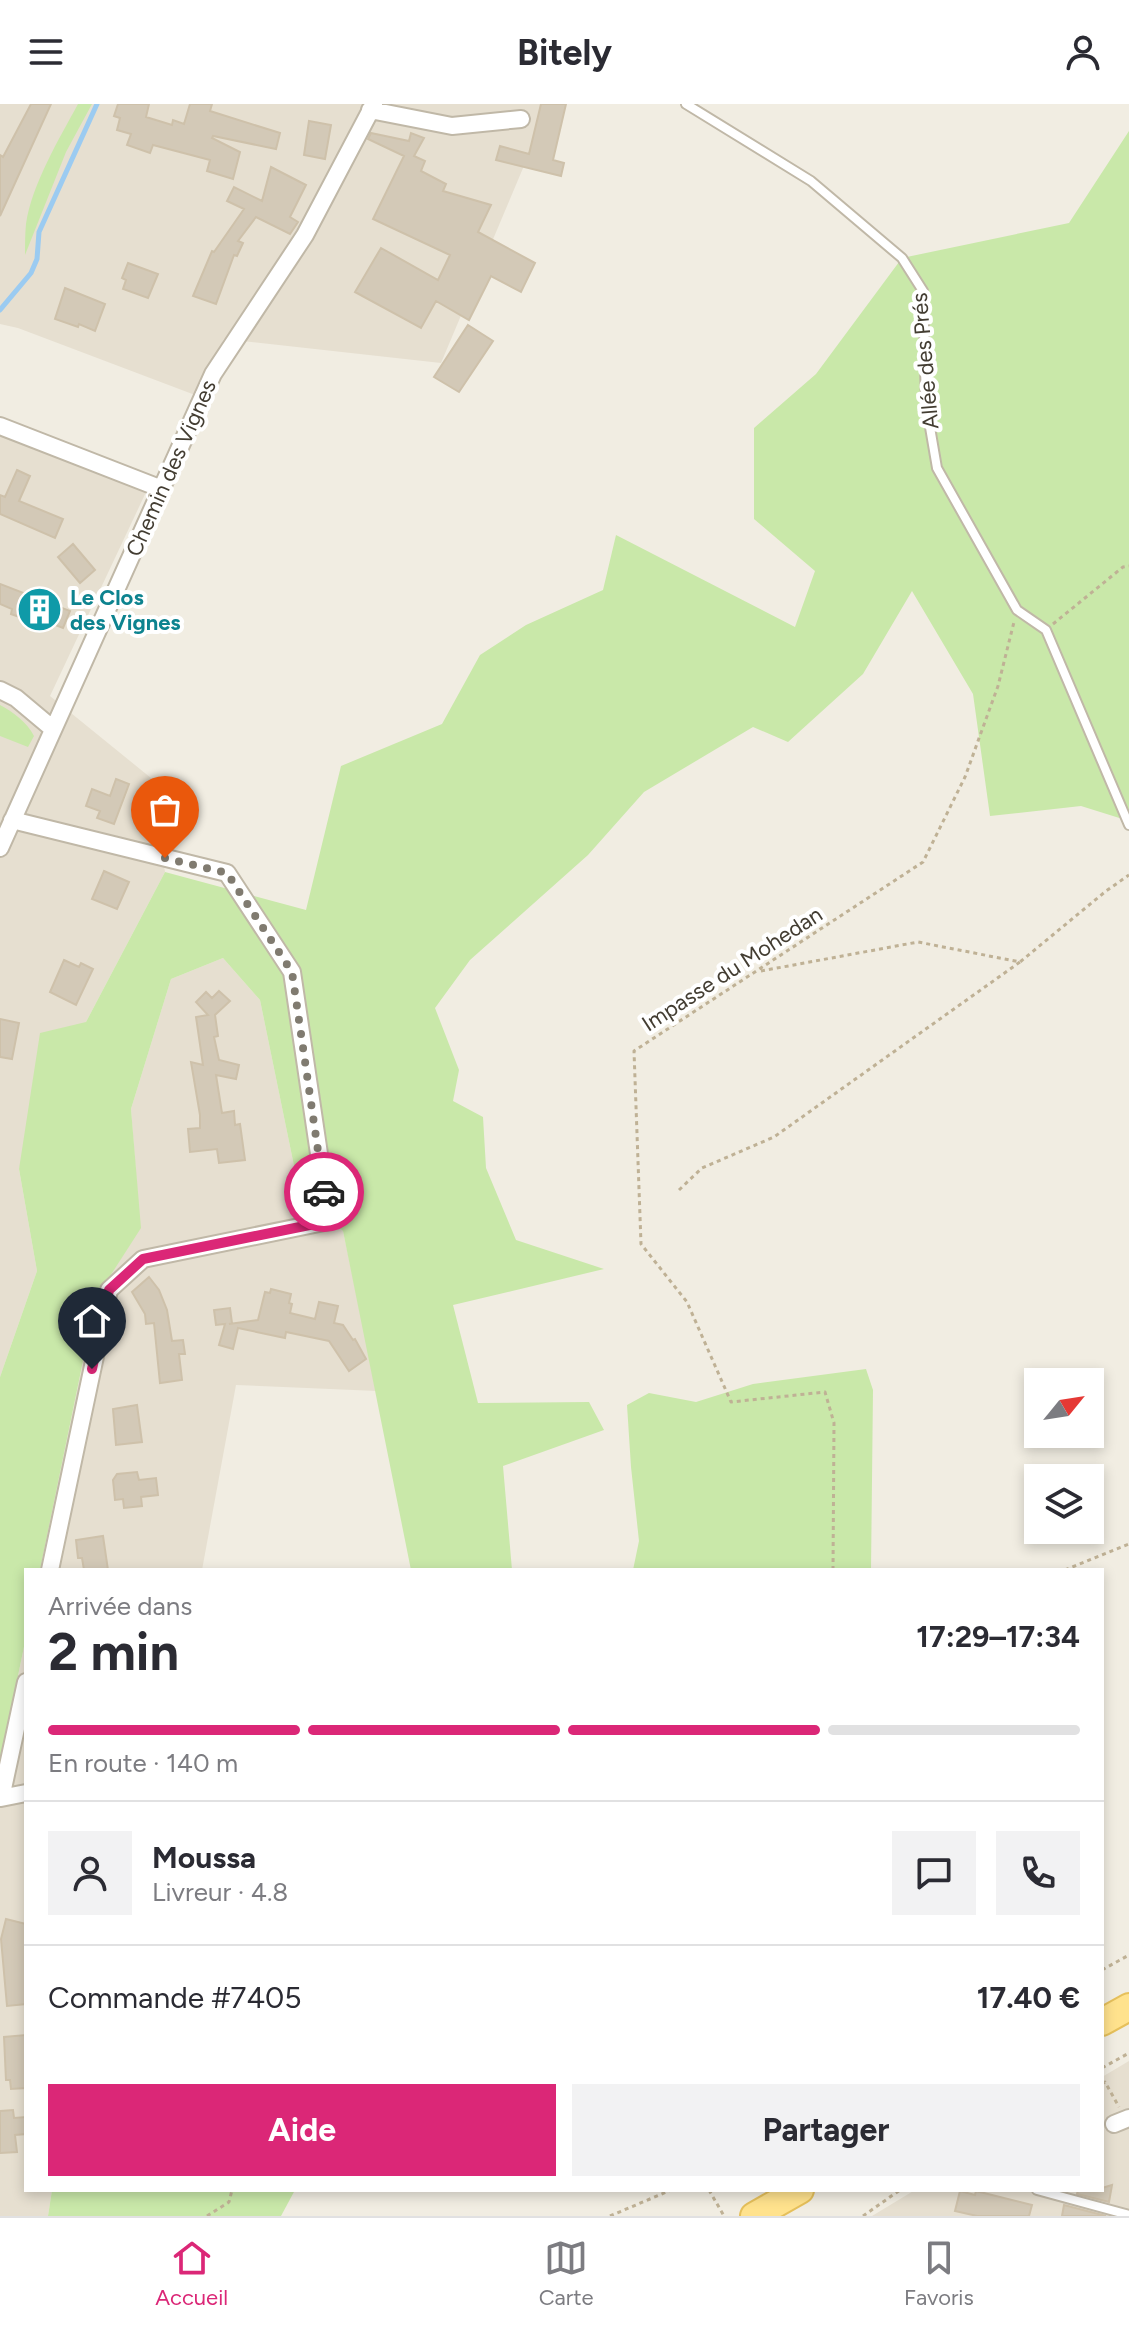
<!DOCTYPE html>
<html lang="fr">
<head>
<meta charset="utf-8">
<style>
	:root { --surface:#fff; --page:#f2f2f3; --text:#2b2b33; --muted:#7c7c81; --line:#e1e1e2; --accent:#db2777 }
	body { margin:0; font-family:Figtree,sans-serif; background:var(--page); color:var(--text); height:100vh; display:flex; flex-direction:column; font-size:30px; white-space:nowrap }
	* { box-sizing:border-box; margin:0 }
	p { font-size:26px; color:var(--muted) }
	.icon { flex:none; width:44px; height:44px; fill:none; stroke:currentColor; stroke-width:2; stroke-linecap:round; stroke-linejoin:round }
	.map { position:relative; flex:1; overflow:hidden }
	.sheet { position:absolute; left:24px; top:1464px; width:1080px; height:624px; display:flex; flex-direction:column; background:var(--surface); border-radius:0px; box-shadow:0 4px 12px #0003 }
	.sheet>* { flex:none }
	.needle { width:52px; rotate:60deg }
	.fabs { position:absolute; left:1024px; top:1264px; display:grid; gap:16px }
	.fabs a { display:grid; place-items:center; width:80px; height:80px; border-radius:0px; background:var(--surface); box-shadow:0 4px 12px #0003; font-size:40px }
	.pin { position:absolute; display:grid; place-items:center; width:68px; height:68px; color:#fff; margin:-82px -34px; border-radius:50% 50% 50% 0; rotate:-45deg; box-shadow:0 0 8px #0007 }
	.pin .icon { rotate:45deg }
	.courier { position:absolute; display:grid; place-items:center; width:80px; height:80px; margin:-40px; border:6px solid #db2777; border-radius:50%; background:#fff; color:#222; box-shadow:0 2px 10px #0007 }
	.overview em { font-style:normal; font-weight:700 }
	.overview div { display:flex; flex-direction:column-reverse }
	.overview { display:flex; align-items:center; justify-content:space-between; height:136px; padding:0 24px }
	h1 { font-size:52px; font-weight:700; line-height:60px }
	.bar { display:grid; grid-template-columns:repeat(4,1fr); gap:12px 8px; align-content:center; height:96px; padding:0 24px }
	.bar i { height:10px; border-radius:6px; background:var(--line) }
	.bar .active { background:var(--accent) }
	.bar p { grid-column:span 4 }
	.line { display:flex; align-items:center; gap:20px; padding:0 24px; border-top:2px solid var(--line) }
	.line div { flex:1 }
	.round { display:grid; place-items:center; flex:none; width:84px; height:84px; border-radius:0px; background:var(--page) }
	.primary-button { display:flex; gap:16px; margin-top:auto; padding:16px 24px }
	.primary-button a { flex:1; height:92px; border-radius:0px; background:var(--accent); color:#fff; font-size:32px; font-weight:700; line-height:92px; text-align:center }
	.primary-button a+a { background:var(--page); color:var(--text) }
	header { display:flex; justify-content:space-between; align-items:center; height:104px; padding:0 24px; background:var(--surface); font-size:36px; font-weight:700 }
	.tab-bar { display:flex; justify-content:space-around; align-items:center; height:112px; border-top:2px solid var(--line); background:var(--surface); font-size:22px; color:var(--muted) }
	.tab-bar a { display:grid; justify-items:center; gap:4px }
	.tab-bar .active { color:var(--accent) }
	.map>svg:first-child { display:block }
	.residential { fill:#e6dfd0 }
	.green { fill:#c9e8a9 }
	.lines { fill:none; stroke-linecap:round; stroke-linejoin:round }
	.stream { stroke:#9bcbf1; stroke-width:5 }
	.building { fill:#d3c9b7; stroke:#cec1aa; stroke-width:2 }
	.lane-casing { stroke:#c0b8a7; stroke-width:12 }
	.street-casing { stroke:#c0b8a7; stroke-width:20 }
	.primary-casing { stroke:#e6c05b; stroke-width:30 }
	.path { stroke:#bfb195; stroke-width:3; stroke-dasharray:4 4; stroke-linecap:butt }
	.lane { stroke:#fff; stroke-width:8 }
	.street { stroke:#fff; stroke-width:16 }
	.primary { stroke:#ffe28d; stroke-width:26 }
	.done { stroke:#807b70; stroke-width:8; stroke-dasharray:0 14.4 }
	.route { stroke:#db2777; stroke-width:10 }
	.labels { text-anchor:middle; dominant-baseline:central; stroke-width:8; stroke-linejoin:round; paint-order:stroke }
	.street-label { font-size:22px; fill:#433d32; stroke:#fff }
	.culture-label { font-size:22px; font-weight:bold; fill:#0d838f; stroke:#fff; text-anchor:start }
</style>
</head>
<body>
<header><svg class="icon" aria-label="menu" viewBox="0 0 24 24"><path d="M4 6h16M4 12h16M4 18h16"/></svg>Bitely<svg class="icon" aria-label="person" viewBox="0 0 24 24"><circle cx="12" cy="8" r="4"/><path d="M4 21q1-7 8-7t8 7"/></svg></header>
<div class="map">
<svg width="1129" height="2112" viewBox="0 0 1129 2112">
	<rect width="100%" height="100%" fill="#f1ede2"/>
	<path class="residential" d="M0,0H550L441,259L224,235L195,291L18,224L0,220Z
		M0,331L147,386L50,592L151,674L165,768L86,918L19,1065L37,1167L0,1273Z
		M223,854L260,896L300,1091L343,1127L377,1287L236,1281L202,1466H40L96,1194L140,1124L131,1005L171,875Z
		M26,1533V2086H52L48,2112H0V1659Z
		M1129,1957V2112H872L915,2086H1102V1973Z"/>
	<path class="green" d="M78,0H92L66,48L25,151C25,141 25,130 26,120C32,80 59,35 78,0Z
		M1129,27V717L1081,702L990,712L973,590L912,487L863,570L788,638L753,623L644,688L588,751L470,856L435,904L459,966L453,997L483,1013L486,1064L516,1136L604,1165L453,1201L478,1299L589,1298L604,1326L503,1362L512,1466H411L343,1127L300,1091L260,896L223,854L171,875L131,1005L141,1124L96,1194L40,1466H26V1533L0,1659V1273L37,1167L19,1065L40,929L86,918L165,768L306,806L341,662L442,620L480,551L526,521L603,486L616,431L795,523L815,467L754,415V324L816,270L902,154L1069,119Z
		M0,601C13,608 27,618 34,632L28,643L0,632Z
		M866,1265L873,1286L871,1466H633L639,1437L631,1363L627,1301L649,1289L696,1298L753,1280Z
		M52,2086H295L281,2112H48Z"/>
	<g class="lines">
		<path class="stream" d="M0,206L31,169L37,155L39,128L97,0"/>
	</g>
	<path class="building" d="M31,0H51L0,112V51L3,53Z
		M118,0H149L146,13L172,21L173,16L184,20L190,0H212L210,7L280,29L276,45L213,32L212,34L240,48L233,75L207,67L210,56L153,41L150,49L127,41L131,30L117,26L120,14L114,12Z
		M541,0H566L553,56L564,59L561,72L496,56L500,42L529,50Z
		M309,17L331,21L325,55L304,51Z
		M371,29L409,37L411,29L424,34L414,52L425,57L421,67L446,80L443,87L491,101L478,128L535,159L521,188L491,172L469,216L436,197L421,224L355,188L381,144L438,176L450,151L373,115L404,52L368,35Z
		M271,63L306,81L290,113L298,118L290,130L256,113L238,137L243,139L237,152L234,151L216,200L193,192L212,147L214,148L244,105L227,97L234,83L262,97Z
		M128,159L158,170L148,194L123,185L126,176L122,174Z
		M65,184L105,200L95,227L79,220L78,223L55,215Z
		M468,221L493,237L459,288L434,273Z
		M17,366L30,372L19,397L63,415L55,434L0,410V391L5,393Z
		M73,440L95,466L80,479L58,453Z
		M0,480L70,507L63,524L27,510L25,515L11,510L12,505L0,500Z
		M116,675L129,680L114,720L97,714L100,707L86,702L92,685L110,692Z
		M104,767L129,778L117,805L92,795Z
		M64,856L79,863L81,859L93,865L76,901L50,888Z
		M219,887L230,897L215,911L218,932L214,933L219,956L239,961L236,975L216,971L222,1009L234,1007L235,1021L240,1020L245,1056L219,1059L217,1045L190,1048L188,1025L200,1024V1011L191,958L203,961L196,913L208,911L196,898L206,888L212,894Z
		M0,915L19,919L12,955L0,953Z
		M149,1173L159,1186L167,1206L172,1237L183,1236L185,1250H179L182,1276L160,1279L154,1219L146,1220L145,1210L132,1188Z
		M271,1185L291,1190L289,1199L292,1200L290,1209L315,1215L319,1198L338,1202L334,1219L343,1221L353,1236L355,1235L366,1255L349,1267L329,1237L286,1228L285,1234L238,1224L233,1245L219,1241L225,1220L216,1221L214,1206L230,1204L232,1219L229,1220L258,1216L265,1188L270,1189Z
		M137,1301L142,1338L116,1341L113,1305Z
		M137,1368L139,1376L156,1374L158,1391L141,1393L142,1402L124,1404L123,1395L115,1396L113,1376L117,1370Z
		M103,1432L108,1466H84L82,1454H78L76,1436Z
		M6,1815L26,1820V1900L7,1902L1,1835Z
		M26,1931V1984L11,1985L10,1976H6L4,1933Z
		M13,2006L14,2014L26,2013V2030L15,2031L17,2048L0,2049V2007Z
		M1112,2081L1109,2098L1077,2090L1078,2086H1102V2084Z
		M960,2087L975,2091L976,2087L1032,2101L1029,2112H977L955,2107Z
		M1064,2101L1106,2112H1062Z"/>
	<g class="lines">
		<defs>
			<path id="lane" d="M686,0L811,77L902,154L923,187L926,300L937,364L1017,506L1046,526L1129,721
				M1037,2086L1129,2111"/>
			<path id="street" d="M370,6L452,22L521,15
				M0,322L162,385
				M0,586L16,594L53,625
				M12,716L227,769L292,868L329,1117L143,1155L109,1186L50,1466
				M0,744L213,270L305,131L374,0
				M26,1578L1,1694L26,1689
				M1114,2020L1129,2014"/>
			<path id="primary" d="M1102,1918L1129,1903
				M754,2112L800,2086"/>
		</defs>
		<use href="#lane" class="lane-casing"/>
		<use href="#street" class="street-casing"/>
		<use href="#primary" class="primary-casing"/>
		<path class="path" d="M1053,520L1123,463L1129,462
			M761,867L918,838L1020,858L1106,787L1129,771
			M679,1086L702,1064L774,1033L1020,858
			M833,1466L834,1319L825,1288L731,1298L687,1198L641,1140L634,947L923,758L965,673L998,582L1014,518
			M1065,1466L1129,1440
			M1102,1866L1129,1851
			M1102,1964L1129,1949
			M1102,1980L1105,1978L1119,2003
			M709,2086L724,2112
			M207,2112L229,2098L232,2086
			M610,2112L671,2086
			M863,2112L900,2086"/>
		<use href="#lane" class="lane"/>
		<use href="#street" class="street"/>
		<use href="#primary" class="primary"/>
	</g>
	<g class="lines">
		<path class="done" d="M165,754L227,769L292,868L324,1088"/>
		<path class="route" d="M92,1265L109,1186L143,1155L329,1117L324,1088"/>
	</g>
	<defs>
		<symbol id="building-disc" viewBox="-11 -11 22 22"><circle r="9.5" fill="#0f9aa8" stroke="#fff"/><path d="M-4-6H4V6H1V3H-1V6H-4ZM-2.5-4.3h1.7v1.8h-1.7ZM.8-4.3h1.7v1.8H.8ZM-2.5-1h1.7V.8h-1.7ZM.8-1h1.7V.8H.8Z" fill="#fff"/></symbol>
	</defs>
	<g fill-rule="evenodd">
		<use href="#building-disc" x="14" y="480" width="51" height="51"/>
	</g>
	<g class="labels">
		<g class="street-label">
			<text transform="translate(925 257) rotate(-95)">Allée des Prés</text>
			<text transform="translate(171 364) rotate(-66)">Chemin des Vignes</text>
			<text transform="translate(732 865) rotate(-33)">Impasse du Mohedan</text>
		</g>
		<g class="culture-label">
			<text x="70" y="493">Le Clos<tspan x="70" dy="25">des Vignes</tspan></text>
		</g>
	</g>
</svg>
<div class="fabs">
<a><svg class="needle" viewBox="-14 -14 28 28"><path d="M0-13l5 13h-10z" fill="#e53935"/><path d="M0 13l5-13h-10z" fill="#7c7c81"/></svg></a>
<a><svg class="icon" aria-label="layers" viewBox="0 0 24 24"><path d="M12 4l9 5-9 5-9-5zM3 14l9 5 9-5"/></svg></a>
</div>
<div class="pin" style="left:165px;top:754px;background:#ea580c"><svg class="icon" aria-label="bag" viewBox="0 0 24 24"><path d="M5 8h14l-1 12H6zM9 8a3 3 0 0 1 6 0"/></svg></div>
<div class="pin" style="left:92px;top:1265px;background:#1f2937"><svg class="icon" aria-label="home" viewBox="0 0 24 24"><path d="M3 11l9-7 9 7M6 9v11h12V9"/></svg></div>
<div class="courier" style="left:324px;top:1088px"><svg class="icon" aria-label="car" viewBox="0 0 24 24"><path d="M5 17H2v-5l4-1 3-4h7l3 4 3 1v5h-3M9 17h6M6 11h13"/><circle cx="7" cy="17" r="2"/><circle cx="17" cy="17" r="2"/></svg></div>
<section class="sheet">
<div class="overview"><div><h1>2 min</h1><p>Arrivée dans</p></div><em>17:29–17:34</em></div>
<div class="bar"><i class="active"></i><i class="active"></i><i class="active"></i><i></i><p>En route · 140 m</p></div>
<div class="line" style="height:144px"><a class="round"><svg class="icon" aria-label="person" viewBox="0 0 24 24"><circle cx="12" cy="8" r="4"/><path d="M4 21q1-7 8-7t8 7"/></svg></a><div><b>Moussa</b><p>Livreur · 4.8</p></div><a class="round"><svg class="icon" aria-label="chat" viewBox="0 0 24 24"><path d="M4 5h16v11H9l-5 4z"/></svg></a><a class="round"><svg class="icon" aria-label="phone" viewBox="0 0 24 24"><path d="M5 4h4l2 5-3 2q2 4 5 5l2-3 5 2v4C11 20 4 13 5 4z"/></svg></a></div>
<div class="line" style="height:104px"><div>Commande #7405</div><b>17.40 €</b></div>
<div class="primary-button"><a>Aide</a><a>Partager</a></div>
</section>
</div>
<nav class="tab-bar">
<a class="active"><svg class="icon" aria-label="home" viewBox="0 0 24 24"><path d="M3 11l9-7 9 7M6 9v11h12V9"/></svg>Accueil</a>
<a><svg class="icon" aria-label="map" viewBox="0 0 24 24"><path d="M3 6l6-2 6 2 6-2v14l-6 2-6-2-6 2zM9 4v14M15 6v14"/></svg>Carte</a>
<a><svg class="icon" aria-label="saved" viewBox="0 0 24 24"><path d="M7 4h10v16l-5-4-5 4z"/></svg>Favoris</a>
</nav>
</body>
</html>
